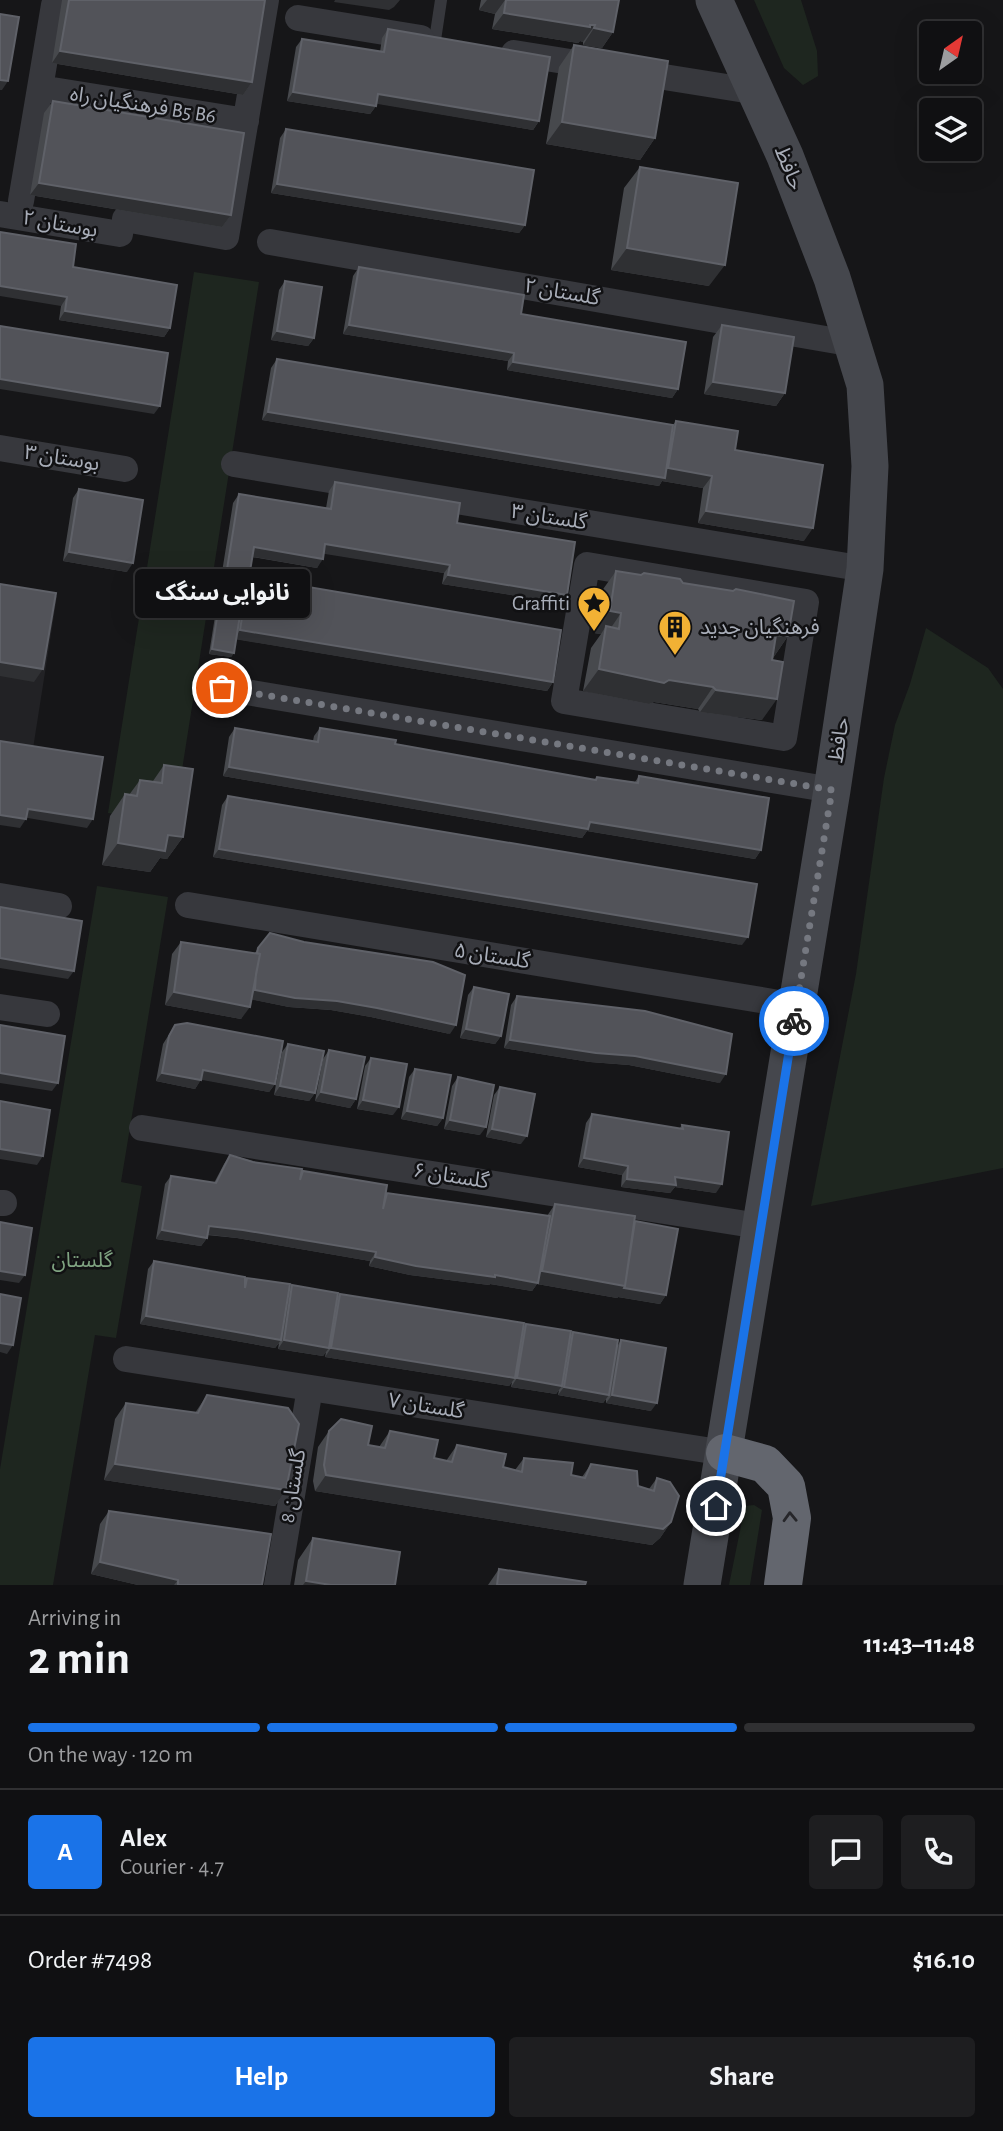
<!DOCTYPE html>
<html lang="en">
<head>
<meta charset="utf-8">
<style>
	:root { --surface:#101012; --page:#1e1e20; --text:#f1f3f6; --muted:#9c9d9f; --line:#303032; --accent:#1a73e8 }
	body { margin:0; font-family:"Alegreya Sans","Noto Sans Arabic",sans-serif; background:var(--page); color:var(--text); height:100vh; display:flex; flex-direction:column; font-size:26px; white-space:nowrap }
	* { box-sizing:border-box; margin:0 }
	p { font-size:23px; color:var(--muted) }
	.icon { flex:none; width:38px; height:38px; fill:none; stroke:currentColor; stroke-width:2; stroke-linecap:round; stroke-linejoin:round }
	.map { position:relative; height:1585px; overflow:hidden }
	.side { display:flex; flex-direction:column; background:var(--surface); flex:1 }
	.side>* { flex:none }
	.needle { width:46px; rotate:34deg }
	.fabs { position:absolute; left:919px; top:21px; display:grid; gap:14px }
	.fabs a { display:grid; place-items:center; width:63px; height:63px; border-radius:7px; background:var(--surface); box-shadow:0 7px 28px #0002,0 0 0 2px var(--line); font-size:35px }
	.pin { position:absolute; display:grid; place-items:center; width:60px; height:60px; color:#fff; margin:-30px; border:4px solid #fff; border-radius:50%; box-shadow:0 2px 7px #0007 }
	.courier { position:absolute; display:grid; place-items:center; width:70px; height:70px; margin:-35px; border:5px solid #1a73e8; border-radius:50%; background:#fff; color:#222; box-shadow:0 2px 9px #0007 }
	.bubble { position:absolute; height:49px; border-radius:7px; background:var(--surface); box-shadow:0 7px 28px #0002,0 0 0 2px var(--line); font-size:23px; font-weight:700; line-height:49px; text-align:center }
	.headline em { font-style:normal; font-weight:700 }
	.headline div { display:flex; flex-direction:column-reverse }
	.headline { display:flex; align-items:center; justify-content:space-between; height:119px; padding:0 28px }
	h1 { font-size:46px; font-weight:700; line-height:52px }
	.bar { display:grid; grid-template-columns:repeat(4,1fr); gap:10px 7px; align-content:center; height:84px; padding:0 28px }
	.bar i { height:9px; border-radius:5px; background:var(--line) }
	.bar .selected { background:var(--accent) }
	.bar p { grid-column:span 4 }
	.line { display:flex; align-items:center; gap:18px; padding:0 28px; border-top:2px solid var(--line) }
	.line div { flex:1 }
	.round { display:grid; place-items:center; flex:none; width:74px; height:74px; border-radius:7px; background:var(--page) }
	.button { display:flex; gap:14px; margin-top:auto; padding:14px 28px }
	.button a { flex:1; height:80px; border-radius:7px; background:var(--accent); color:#fff; font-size:28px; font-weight:700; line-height:80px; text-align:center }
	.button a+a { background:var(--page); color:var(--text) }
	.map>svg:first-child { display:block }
	.built { fill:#222225 }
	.green { fill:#1e261f }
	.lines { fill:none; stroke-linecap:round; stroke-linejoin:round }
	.lane { stroke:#37383d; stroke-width:12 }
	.street { stroke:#37383d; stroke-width:26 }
	.secondary { stroke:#45474d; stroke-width:37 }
	.highway { stroke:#63666e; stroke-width:38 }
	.wall { fill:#47494d }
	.shaded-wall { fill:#2f3033 }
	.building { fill:#525359; stroke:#5f6168; stroke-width:2 }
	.oneway { stroke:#26262a }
	.done { stroke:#757880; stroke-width:7; stroke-dasharray:0 12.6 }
	.route { stroke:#1a73e8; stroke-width:9 }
	.labels { text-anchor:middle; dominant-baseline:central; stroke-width:5; stroke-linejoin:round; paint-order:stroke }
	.street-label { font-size:21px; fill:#a8adb8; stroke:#111113 }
	.poi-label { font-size:21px; fill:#a8adb8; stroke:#111113; text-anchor:end }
	.park-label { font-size:21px; fill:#7fa381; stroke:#111113 }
</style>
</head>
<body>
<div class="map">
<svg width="1003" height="1585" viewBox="0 0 1003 1585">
	<rect width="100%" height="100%" fill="#161618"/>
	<path class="built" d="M0,587L57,596L32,755L0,750Z"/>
	<path class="green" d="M754,0H801L817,51L818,76L803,85L784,68Z
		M194,272L259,282L179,789L120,815L108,813Z
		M926,628L988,668L1003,689V1168L811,1206L856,974L884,778L895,725L910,684Z
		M97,886L168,897L121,1182L142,1186L116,1338L95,1335L53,1585H0V1469Z
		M754,1505L762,1510L750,1585H729L745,1506Z"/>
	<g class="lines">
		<path class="lane" d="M435,40L441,0"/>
		<path class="street" d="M298,18L421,38
			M514,53L758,92
			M40,88L246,121
			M21,201L54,5
			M0,214L120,234
			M125,219L226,237L266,0
			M270,242L854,344
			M0,448L125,469
			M234,464L865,569
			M587,565L806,602L784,738L564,701Z
			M222,688L832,790
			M0,896L59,906
			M188,905L797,1006
			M0,1007L47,1014
			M142,1128L759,1226
			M0,1203H4
			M126,1359L725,1453
			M277,1585L310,1388"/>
		<path class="secondary" d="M702,1585L832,790L865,569L870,466L865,385L832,278L785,156L714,0"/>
		<path class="highway" d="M725,1453L765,1464L786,1486L792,1518L783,1585"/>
	</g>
	<path class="wall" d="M62,0H262L252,82L243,95L52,63Z
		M481,0H619L613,32L602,48L583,45V42L580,41L578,43L492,29L495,14L479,10Z
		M388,29L539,121L533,130L376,103V106L370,114L287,101L296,47L302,39L380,52L382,38Z
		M574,45L655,138L640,160L546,144L559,67Z
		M53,101L231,215L222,227L30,195L44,113Z
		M286,129L525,225L519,233L271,193L280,138Z
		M640,167L709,286L611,270L624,188Z
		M73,267L170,328L164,337L59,320L61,306Z
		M359,267L521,314L678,389L672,398L507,370L508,361L343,334L353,276Z
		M285,281L314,338L308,346L271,340L279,290Z
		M722,325L785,393L776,406L704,394L713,337Z
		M277,359L673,425L676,421L735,450L804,541L698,523L703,488L662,481L659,486L262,420L271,368Z
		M335,482L457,523L561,603L442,584L444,573L324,553L317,568L252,557L249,577L553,682L547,691L236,639L234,653L231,657L209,654L233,503L239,494L326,508L329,491Z
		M79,489L127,572L63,561L73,498Z
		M616,571L683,583L788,636L773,658L762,720L700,712L698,709L654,702L649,704L583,691L591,648L601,634L594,633L601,592Z
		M235,728L313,741L314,736L320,728L395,744L595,780L597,777L635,782L639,776L761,850L755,859L587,831L582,838L223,776L229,737Z
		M164,765L183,837L167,859L160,858L150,872L102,865L110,816L125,794L129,795L140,780L153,781Z
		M228,796L742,945L213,857L222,805Z
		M181,942L255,953L258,948L450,1034L371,1017L331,1010L289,1007L251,999L241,1019L165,1005L172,954Z
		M474,987L501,1036L495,1044L460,1038L468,995Z
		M517,996L720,1083L629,1065L590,1062L504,1048L511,1005Z
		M175,1025L275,1084L269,1092L201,1079L195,1089L156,1081L163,1044Z
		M288,1044L315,1093L309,1101L274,1095L282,1052Z
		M329,1050L356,1099L350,1108L315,1101L323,1059Z
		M371,1058L393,1115L357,1109L365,1066Z
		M415,1069L443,1118L437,1126L401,1119L409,1077Z
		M458,1077L480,1135L444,1129L452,1086Z
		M500,1087L521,1144L486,1137L494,1095Z
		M592,1114L679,1129L682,1125L716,1193L675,1187L670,1193L621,1187L622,1175L578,1167L586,1123Z
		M230,1155L301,1174L303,1171L385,1196L387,1193L547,1216L555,1204L634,1222L666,1295L660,1304L618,1297L617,1298L537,1284L532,1291L490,1284L489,1285L410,1275L369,1266L370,1261L237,1238L207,1235V1238L201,1246L156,1239L165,1184L171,1176L214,1183L224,1164Z
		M154,1261L245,1281L247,1278L289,1291L292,1285L337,1298L340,1294L523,1328L526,1324L571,1335L573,1332L618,1345L621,1340L651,1411L606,1403V1399L603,1403L558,1395L559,1390L556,1394L511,1387L512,1382L509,1386L325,1357L326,1352L323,1356L278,1349L279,1343L275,1348L140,1324L148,1269Z
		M207,1395L286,1490L275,1506L104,1480L115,1419L126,1403L195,1413Z
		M329,1431L368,1445L379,1447L390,1431L434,1458L446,1461L457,1445L503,1467L515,1470L524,1458L571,1475L582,1477L591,1464L638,1486L649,1489L657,1478L671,1522L660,1538L652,1545L315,1491L313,1481L318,1447Z
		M109,1511L262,1585H138L91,1574L100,1524Z
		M313,1538L395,1585H294L298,1560Z
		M499,1569L585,1585H488Z"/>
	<path class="shaded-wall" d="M335,0H400L394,7L389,10L334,2Z
		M487,0H505L495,14L479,10Z
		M504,13L595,25L583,42L580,41L578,43L492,29Z
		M594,28L613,32L602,48L583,45Z
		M60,51L252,82L243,95L52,63Z
		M0,80L8,81L2,90H0Z
		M293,92L376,106L370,114L287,101Z
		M378,94L539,121L533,130L372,103Z
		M562,122L655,138L640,160L546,144Z
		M39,183L231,215L222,227L30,195Z
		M277,184L525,225L519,233L271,193Z
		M627,248L725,265L709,286L611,270Z
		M0,286L67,297L61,306L0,296Z
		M65,311L170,328L164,337L59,320Z
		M349,325L514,353L508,361L343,334Z
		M277,331L314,338L308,346L271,340Z
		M513,362L678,389L672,398L507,370Z
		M0,379L160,406L154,414L0,389Z
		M713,382L785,393L776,406L704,394Z
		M268,412L662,477L668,468L712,476L703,488L662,481L659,486L262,420Z
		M706,511L813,528L804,541L698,523Z
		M325,544L450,565L444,573L319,553Z
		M254,547L323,559L317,568L248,556Z
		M69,552L133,563L127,572L63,561Z
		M448,575L567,595L561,603L442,584Z
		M221,607L243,611L237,619L218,611Z
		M610,611L621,613L606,635V626L601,634L594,633Z
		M240,630L553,682L547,691L234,639Z
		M776,635L788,636L773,658Z
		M212,649L234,653L231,657L209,654Z
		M0,662L43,669L34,682L0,676Z
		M599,669L669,680L713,687L698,709L654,702L649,704L583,691Z
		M716,690L777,699L762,720L700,712Z
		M229,767L590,822L761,850L755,859L587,831L582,838L223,776Z
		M28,809L93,819L87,828L22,817Z
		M0,815L26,819L20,828L0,825Z
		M168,835L183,837L167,859L160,858L150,872L102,865L118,843Z
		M219,849L748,937L742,945L213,857Z
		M0,958L74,971L68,979L0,968Z
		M255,990L337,1001L377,1008L456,1025L450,1034L371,1017L331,1010L289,1007L249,999Z
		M174,992L250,1007L241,1019L165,1005Z
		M466,1029L501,1036L495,1044L460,1038Z
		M510,1040L635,1056L726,1074L720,1083L629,1065L590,1062L504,1048Z
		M203,1070L275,1084L269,1092L197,1079Z
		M0,1073L58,1083L52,1091L0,1083Z
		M162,1073L201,1080L195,1089L156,1081Z
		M280,1086L315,1093L309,1101L274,1095Z
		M321,1092L356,1099L350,1108L315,1101Z
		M363,1100L399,1107L393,1115L357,1109Z
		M407,1111L443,1118L437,1126L401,1119Z
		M450,1120L486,1127L480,1135L444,1129Z
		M492,1129L527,1136L521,1144L486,1137Z
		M0,1149L43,1156L37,1165L0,1159Z
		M584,1158L628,1166L622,1175L578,1167Z
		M675,1177L722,1184L716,1193L675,1187L670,1193L621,1187L627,1179Z
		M209,1226L243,1230L376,1252L370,1261L237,1238L203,1234Z
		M162,1230L207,1238L201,1246L156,1239Z
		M375,1257L495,1275L535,1282L542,1271L625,1286L666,1295L660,1304L618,1297L617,1298L537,1284L532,1291L490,1284L489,1285L410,1275L369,1266Z
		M0,1271L25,1275L19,1283L0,1280Z
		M146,1316L281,1340L275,1348L140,1324Z
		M284,1340L329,1348L323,1356L278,1349Z
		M0,1343L13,1345L7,1354L0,1352Z
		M331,1348L515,1378L509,1386L325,1357Z
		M517,1378L562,1386L556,1394L511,1387Z
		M564,1387L609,1395L603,1403L558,1395Z
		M612,1395L657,1403L651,1411L606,1403Z
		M115,1464L286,1490L275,1506L104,1480Z
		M326,1475L671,1522L660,1538L652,1545L315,1491Z
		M100,1562L178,1580L174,1585H138L91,1574Z
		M306,1581L331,1585H303Z"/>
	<path class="building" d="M69,0H265L252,82L60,51Z
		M506,0H619L613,32L594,28L595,25H590V27L504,13Z
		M0,14L19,17L8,81L0,80Z
		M388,29L550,57L539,121L378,94L376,106L293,92L302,39L384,52Z
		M574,45L668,61L655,138L562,122Z
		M53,101L244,133L231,215L39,183Z
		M286,129L534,170L525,225L277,184Z
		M640,167L738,183L725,265L627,248Z
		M0,232L76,244L73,267L177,285L170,328L65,311L67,297L0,286Z
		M359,267L524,295L521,314L686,342L678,389L513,362L514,353L349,325Z
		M285,281L322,287L314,338L277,331Z
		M722,325L794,337L785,393L713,382Z
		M0,326L168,353L160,406L0,379Z
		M277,359L673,425L665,478L268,412Z
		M676,421L738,431L735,450L823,465L813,528L706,511L712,476L668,468Z
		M335,482L460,503L457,523L575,542L567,595L448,575L450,565L325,544L323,559L254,547L249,577L561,630L553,682L240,630L243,611L221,607L239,494L331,509Z
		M79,489L143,500L133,563L69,552Z
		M616,571L641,575L644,573L680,579L683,583L733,591L736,589L794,601L788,636L776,635L772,660L783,662L777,699L716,690L713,687L669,680L664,683L599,669L606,626L619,629L621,613L610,611Z
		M0,584L56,593L43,669L0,662Z
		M218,611L240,615L234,653L212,649Z
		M235,728L318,742L320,728L396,740L395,744L596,780L597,777L638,783L639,776L769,798L761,850L590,822L588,829L229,767Z
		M0,741L103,757L93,819L28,809L26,819L0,815Z
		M164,765L193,769L183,837L168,835L165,851L118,843L125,794L137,796L140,780L162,783Z
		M228,796L757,884L748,937L219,849Z
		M0,907L82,921L74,971L0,958Z
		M270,933L304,942L433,962L465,975L456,1025L377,1008L337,1001L295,998L255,990L256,974L260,954L257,953L258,948Z
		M181,942L260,954L250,1007L174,992Z
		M474,987L509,994L501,1036L466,1029Z
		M517,996L645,1011L732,1034L726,1074L635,1056L596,1053L510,1040Z
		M187,1023L283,1041L275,1084L203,1070L201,1080L162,1073L169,1036L175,1025Z
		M0,1025L65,1036L58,1083L0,1073Z
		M288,1044L324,1051L315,1093L280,1086Z
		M329,1050L365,1057L356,1099L321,1092Z
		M371,1058L407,1064L399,1107L363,1100Z
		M415,1069L451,1075L443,1118L407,1111Z
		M458,1077L494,1085L486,1127L450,1120Z
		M500,1087L535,1094L527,1136L492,1129Z
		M0,1101L50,1110L43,1156L0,1149Z
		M592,1114L683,1129L682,1125L729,1132L722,1184L675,1177L676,1185L627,1179L628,1166L584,1158Z
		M230,1155L253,1162L302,1169L300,1180L303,1171L387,1185L383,1209L387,1193L550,1216L538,1283L495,1275V1277L416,1266L375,1257L376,1252L243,1230L209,1226L207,1238L162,1230L171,1176L216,1183Z
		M555,1204L635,1216L625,1286L542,1271Z
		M635,1221L678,1229L666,1295L624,1288L625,1286Z
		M0,1222L32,1228L25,1275L0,1271Z
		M154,1261L245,1277V1288L247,1278L290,1284L281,1340L146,1316Z
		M292,1285L338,1293L329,1348L284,1340Z
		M0,1294L21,1298L13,1345L0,1343Z
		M340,1294L524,1323L515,1378L331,1348Z
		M526,1324L571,1331L562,1386L517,1378Z
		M573,1332L618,1340L609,1395L564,1387Z
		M621,1340L666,1348L657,1403L612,1395Z
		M207,1395L288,1408L299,1424L286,1490L115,1464L126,1403L198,1413Z
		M341,1419L372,1426L368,1445L385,1448L390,1431L438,1440L434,1458L452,1462L457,1445L506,1454L503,1467L522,1472L524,1458L573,1463L571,1475L585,1478L591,1464L637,1471L638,1486L654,1491L657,1478L670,1482L679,1496L671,1522L663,1529L326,1475L324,1465L329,1431Z
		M109,1511L271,1534L262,1585H178V1580L100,1562Z
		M313,1538L400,1552L395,1585H331L306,1581Z
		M499,1569L586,1582L585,1585H497Z"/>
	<defs><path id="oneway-chevron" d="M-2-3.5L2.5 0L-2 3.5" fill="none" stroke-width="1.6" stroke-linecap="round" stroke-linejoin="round" transform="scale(1.75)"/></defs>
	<use class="oneway" href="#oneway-chevron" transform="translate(790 1517) rotate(-92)"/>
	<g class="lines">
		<path class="done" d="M222,688L832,790L794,1021"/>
		<path class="route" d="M716,1506L794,1021"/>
	</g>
	<defs>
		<symbol id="sight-pin" viewBox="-11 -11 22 30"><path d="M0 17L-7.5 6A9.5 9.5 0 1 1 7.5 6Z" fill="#f2b134" stroke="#111113"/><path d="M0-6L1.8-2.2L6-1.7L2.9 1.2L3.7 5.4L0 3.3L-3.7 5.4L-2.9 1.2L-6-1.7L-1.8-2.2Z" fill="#111"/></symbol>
		<symbol id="building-pin" viewBox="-11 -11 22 30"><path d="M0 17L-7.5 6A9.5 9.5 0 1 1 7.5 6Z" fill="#f2b134" stroke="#111113"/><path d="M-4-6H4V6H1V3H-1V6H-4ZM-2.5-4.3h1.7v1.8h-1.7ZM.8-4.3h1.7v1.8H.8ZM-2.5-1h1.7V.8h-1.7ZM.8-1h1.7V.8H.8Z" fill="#111"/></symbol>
	</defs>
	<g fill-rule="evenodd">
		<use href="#sight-pin" x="575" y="584" width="38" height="52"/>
		<use href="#building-pin" x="656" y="608" width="38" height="52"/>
	</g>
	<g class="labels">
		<g class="street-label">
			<text transform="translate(143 105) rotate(9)">فرهنگیان راه B5 B6</text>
			<text transform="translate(789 168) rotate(68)">حافظ</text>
			<text transform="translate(60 224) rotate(10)">بوستان ۲</text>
			<text transform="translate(562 292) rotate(10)">گلستان ۲</text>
			<text transform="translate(62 458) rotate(9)">بوستان ۳</text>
			<text transform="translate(549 517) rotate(9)">گلستان ۳</text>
			<text transform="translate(839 740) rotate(-81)">حافظ</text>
			<text transform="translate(492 956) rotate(9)">گلستان ۵</text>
			<text transform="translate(451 1176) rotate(9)">گلستان ۶</text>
			<text transform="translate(426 1406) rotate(9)">گلستان ۷</text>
			<text transform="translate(293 1486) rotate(-81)">گلستان 8</text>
		</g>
		<g class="poi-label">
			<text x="570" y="603">Graffiti</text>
			<text x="700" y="627" text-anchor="start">فرهنگیان جدید</text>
		</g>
		<g class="park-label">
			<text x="82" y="1260">گلستان</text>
		</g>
	</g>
</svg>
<div class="fabs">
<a><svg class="needle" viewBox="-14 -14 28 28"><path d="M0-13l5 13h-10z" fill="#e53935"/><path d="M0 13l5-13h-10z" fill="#9c9d9f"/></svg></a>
<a><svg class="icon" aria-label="layers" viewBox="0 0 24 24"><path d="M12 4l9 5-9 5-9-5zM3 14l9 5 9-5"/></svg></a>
</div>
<div class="pin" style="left:222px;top:688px;background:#ea580c"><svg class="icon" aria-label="bag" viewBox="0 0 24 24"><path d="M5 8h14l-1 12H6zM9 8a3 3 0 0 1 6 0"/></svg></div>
<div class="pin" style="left:716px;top:1506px;background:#1f2937"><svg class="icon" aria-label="home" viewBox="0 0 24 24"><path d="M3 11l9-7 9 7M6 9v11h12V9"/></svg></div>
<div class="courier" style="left:794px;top:1021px"><svg class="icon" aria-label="bike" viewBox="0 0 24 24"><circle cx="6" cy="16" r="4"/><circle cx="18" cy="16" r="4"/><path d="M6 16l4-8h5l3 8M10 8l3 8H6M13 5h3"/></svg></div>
<div class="bubble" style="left:135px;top:569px;width:175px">نانوایی سنگک</div>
</div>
<section class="side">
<div class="headline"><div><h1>2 min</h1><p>Arriving in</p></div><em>11:43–11:48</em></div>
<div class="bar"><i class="selected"></i><i class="selected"></i><i class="selected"></i><i></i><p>On the way · 120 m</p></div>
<div class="line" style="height:126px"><b class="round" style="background:var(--accent);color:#fff">A</b><div><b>Alex</b><p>Courier · 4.7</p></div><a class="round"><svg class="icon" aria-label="chat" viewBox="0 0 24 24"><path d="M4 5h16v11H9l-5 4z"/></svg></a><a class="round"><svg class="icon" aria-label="phone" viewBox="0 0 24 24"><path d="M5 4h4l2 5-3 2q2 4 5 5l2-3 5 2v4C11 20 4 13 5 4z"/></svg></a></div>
<div class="line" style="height:91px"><div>Order #7498</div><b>$16.10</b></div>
<div class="button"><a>Help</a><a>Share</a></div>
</section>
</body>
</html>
